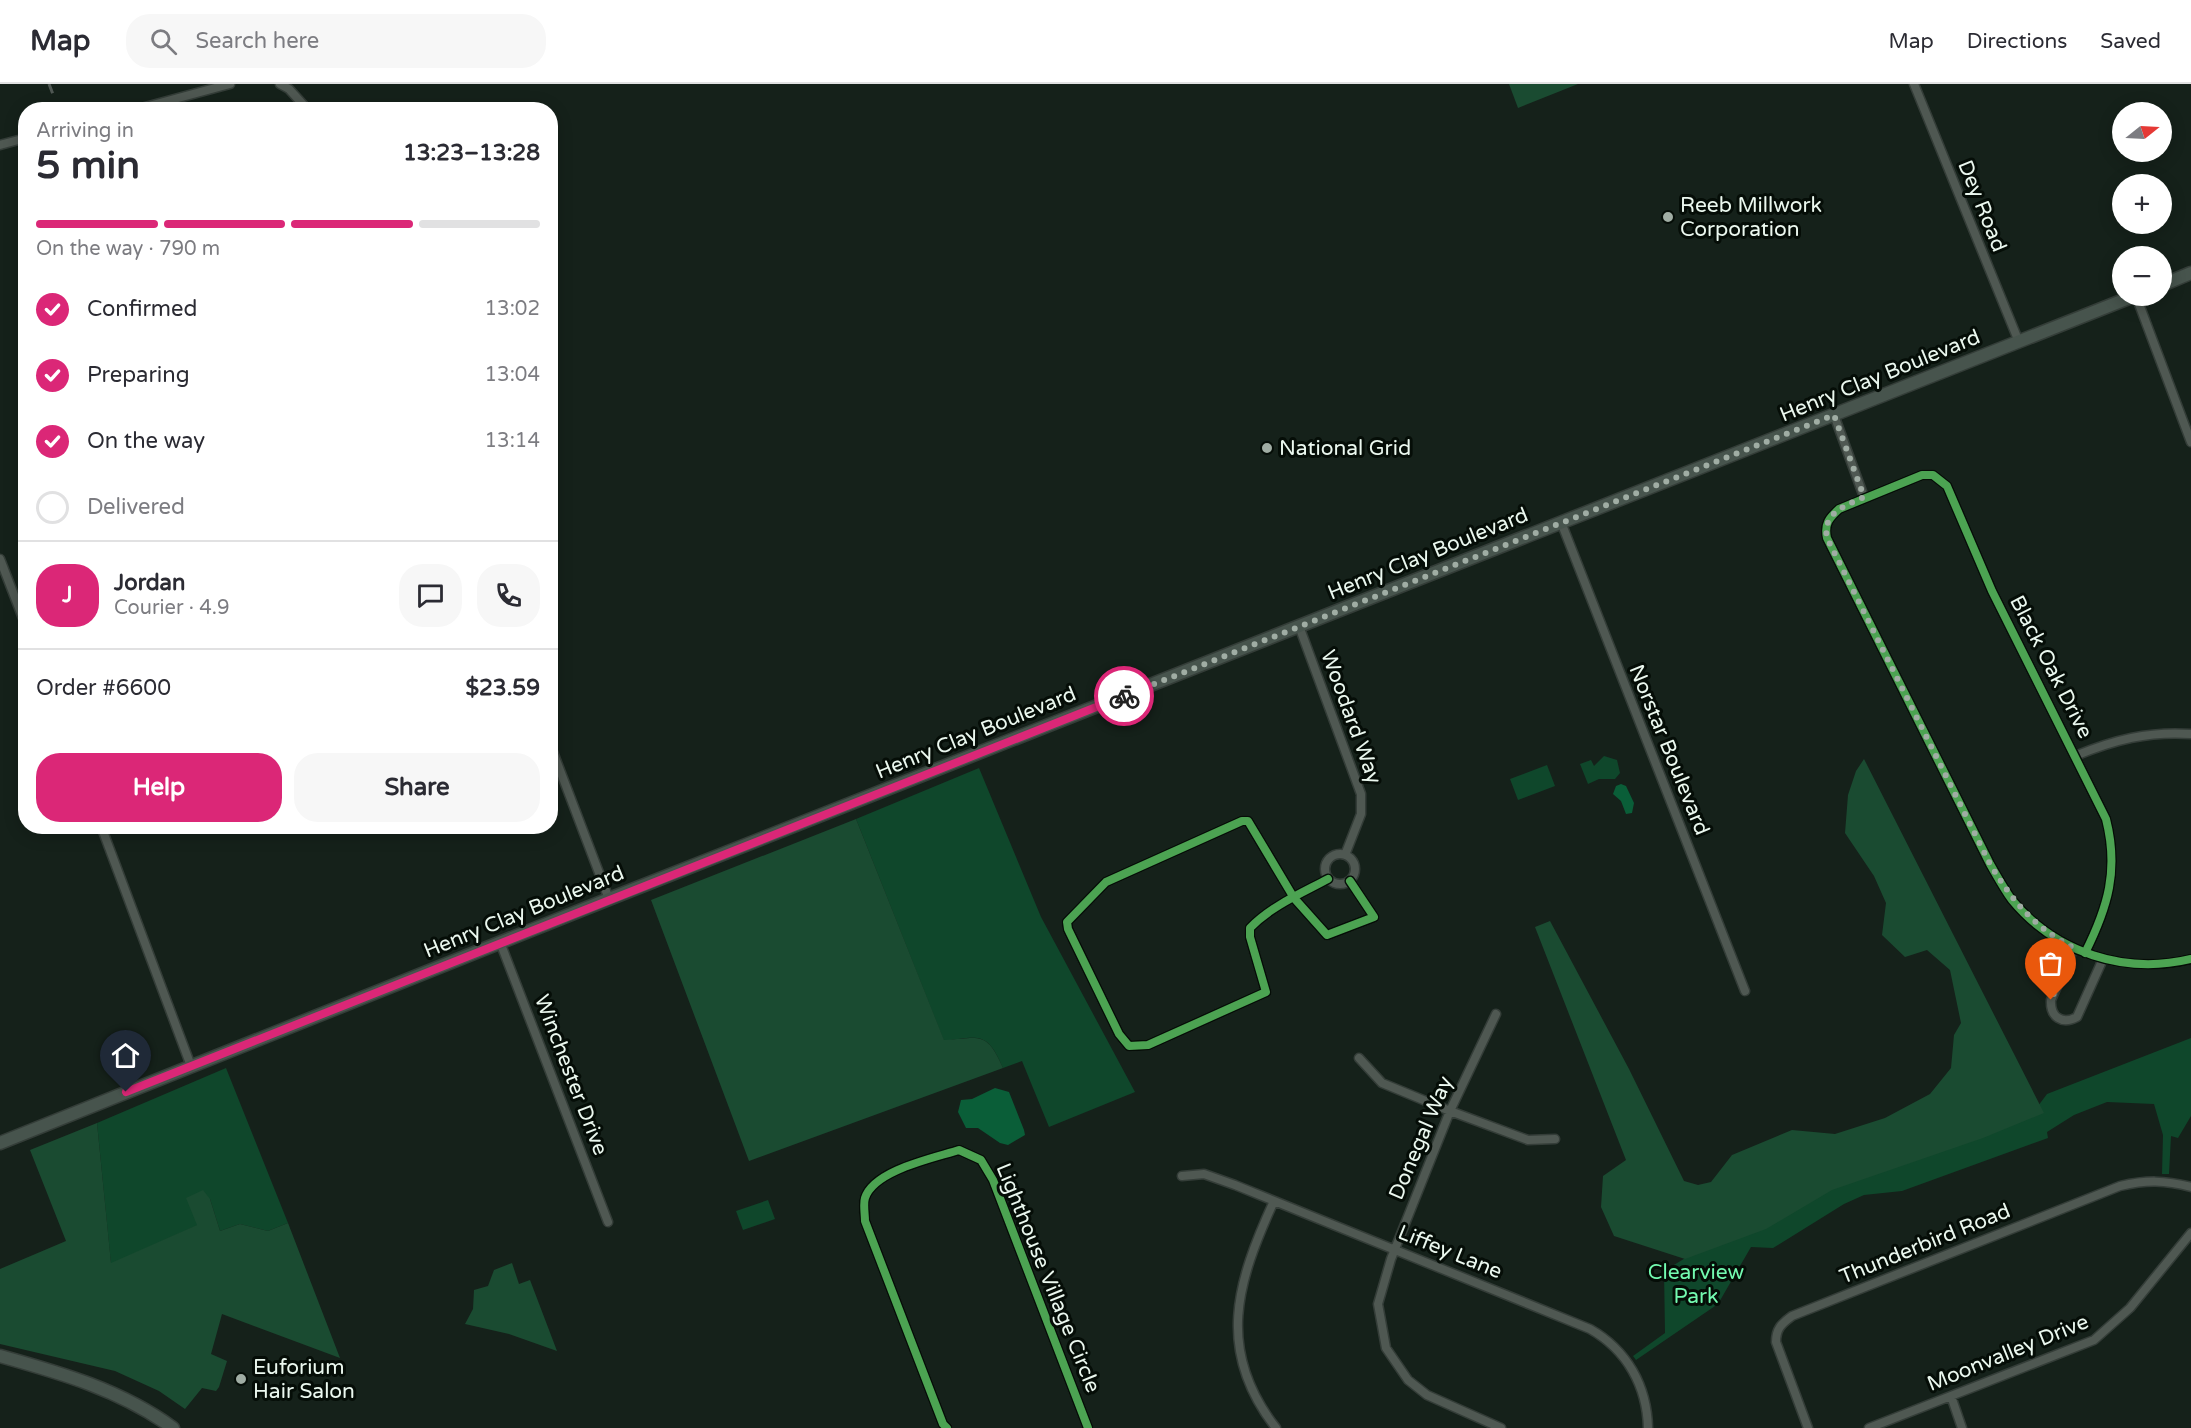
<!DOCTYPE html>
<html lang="en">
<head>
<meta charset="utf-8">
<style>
	:root { --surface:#fff; --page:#f7f7f7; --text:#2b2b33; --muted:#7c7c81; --line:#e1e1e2; --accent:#db2777 }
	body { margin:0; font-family:"Varela Round",sans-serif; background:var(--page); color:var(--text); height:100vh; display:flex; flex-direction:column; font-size:22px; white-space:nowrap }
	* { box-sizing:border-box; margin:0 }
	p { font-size:20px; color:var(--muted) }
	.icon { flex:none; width:33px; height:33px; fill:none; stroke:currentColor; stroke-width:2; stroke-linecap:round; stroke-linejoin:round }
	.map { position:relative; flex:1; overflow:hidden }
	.drawer { position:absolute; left:18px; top:18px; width:540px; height:732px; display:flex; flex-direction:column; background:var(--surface); border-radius:24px; box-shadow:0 3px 15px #0003 }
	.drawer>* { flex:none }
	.needle { width:39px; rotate:72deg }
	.controls { position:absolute; left:2112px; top:18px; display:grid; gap:12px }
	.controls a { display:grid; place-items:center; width:60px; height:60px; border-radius:50%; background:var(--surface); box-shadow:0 3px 15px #0003; font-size:30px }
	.pin { position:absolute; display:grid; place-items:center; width:51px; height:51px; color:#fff; margin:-62px -26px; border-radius:50% 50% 50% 0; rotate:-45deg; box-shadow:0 0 6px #0007 }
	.pin .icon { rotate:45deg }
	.courier { position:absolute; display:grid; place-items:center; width:60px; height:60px; margin:-30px; border:4px solid #db2777; border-radius:50%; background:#fff; color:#222; box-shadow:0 2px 8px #0007 }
	.head em { font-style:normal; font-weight:800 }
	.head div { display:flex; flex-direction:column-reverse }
	.head { display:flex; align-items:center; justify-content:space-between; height:102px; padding:0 18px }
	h1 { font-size:39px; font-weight:800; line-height:45px }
	.bar { display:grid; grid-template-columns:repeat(4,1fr); gap:9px 6px; align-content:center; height:72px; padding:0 18px }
	.bar i { height:8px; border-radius:4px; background:var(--line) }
	.bar .on { background:var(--accent) }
	.bar p { grid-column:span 4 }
	.line { display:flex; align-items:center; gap:15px; padding:0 18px; border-top:2px solid var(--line) }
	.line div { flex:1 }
	.round { display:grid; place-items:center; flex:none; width:63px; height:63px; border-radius:24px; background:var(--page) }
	ol { padding:0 18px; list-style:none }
	li { display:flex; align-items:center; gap:18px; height:66px }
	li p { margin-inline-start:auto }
	li .icon { padding:6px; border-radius:50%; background:var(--accent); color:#fff; stroke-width:4 }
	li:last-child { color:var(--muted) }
	li i { width:33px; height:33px; border:3px solid var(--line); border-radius:50% }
	.action { display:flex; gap:12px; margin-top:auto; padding:12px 18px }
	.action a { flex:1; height:69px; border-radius:24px; background:var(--accent); color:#fff; font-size:24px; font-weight:800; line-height:69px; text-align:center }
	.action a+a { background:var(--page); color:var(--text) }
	header { display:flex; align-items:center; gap:36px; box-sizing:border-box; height:84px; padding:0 30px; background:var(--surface); border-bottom:2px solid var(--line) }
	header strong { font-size:28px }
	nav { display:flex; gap:33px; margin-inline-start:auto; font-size:21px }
	.search { width:420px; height:54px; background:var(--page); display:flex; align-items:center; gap:15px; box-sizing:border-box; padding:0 21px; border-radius:24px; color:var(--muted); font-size:22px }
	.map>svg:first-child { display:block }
	.green { fill:#0f472b }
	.forest { fill:#1a4b31 }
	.water { fill:#0a5e38 }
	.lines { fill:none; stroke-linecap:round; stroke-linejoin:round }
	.street-casing { stroke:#343d38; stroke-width:11 }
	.secondary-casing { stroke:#343d38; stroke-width:15 }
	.street { stroke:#4f5852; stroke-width:8 }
	.secondary { stroke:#47544d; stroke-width:12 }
	.rail { stroke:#505854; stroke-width:3; stroke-dasharray:10 10; stroke-linecap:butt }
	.cycleway-casing { stroke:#050d07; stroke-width:11 }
	.cycleway { stroke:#4ca352; stroke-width:8 }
	.done { stroke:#a0ada4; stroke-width:6; stroke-dasharray:0 10.8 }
	.route { stroke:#db2777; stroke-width:8 }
	.poi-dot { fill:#a0ada4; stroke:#050d07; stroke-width:2 }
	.labels { text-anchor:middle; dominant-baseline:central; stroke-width:6; stroke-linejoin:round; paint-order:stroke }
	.poi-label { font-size:21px; fill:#ebf8ef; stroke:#050d07; text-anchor:start }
	.street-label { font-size:21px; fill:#ebf8ef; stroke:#050d07 }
	.park-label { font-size:21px; fill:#73fab0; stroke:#050d07 }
</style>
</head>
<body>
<header>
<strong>Map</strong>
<div class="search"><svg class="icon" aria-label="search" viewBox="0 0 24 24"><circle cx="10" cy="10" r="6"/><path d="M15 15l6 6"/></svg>Search here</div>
<nav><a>Map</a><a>Directions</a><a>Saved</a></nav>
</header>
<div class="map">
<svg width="2191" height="1344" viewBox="0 0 2191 1344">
	<rect width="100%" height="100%" fill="#15211a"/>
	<path class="green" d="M1604,672L1617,676L1620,689L1615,695H1599L1588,700L1580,680L1591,676L1594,682Z
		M1547,681L1555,702L1518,716L1510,695Z
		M979,684L1041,833L1135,1008L1049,1043L1022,977L1003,984C987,948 981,952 944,957L856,735Z
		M2191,954V1032L2178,1054L2171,1052L2169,1090H2162L2163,1051L2154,1020L2107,1018L2074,1031L2047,1048L2048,1054L1902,1107L1864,1111L1844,1120L1773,1164L1751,1163L1718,1220L1636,1276L1633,1272L1665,1249L1664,1187L1715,1156L1822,1104L2035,1026L2047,1010Z
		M226,984L288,1139L268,1147L240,1140L220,1147L210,1115L198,1141L111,1180L97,1039Z
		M768,1116L775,1135L743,1146L736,1127Z"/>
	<path class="forest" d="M1509,0H1578L1518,24Z
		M1864,675L2044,1029L1983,1054L1832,1106L1766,1145L1685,1175L1614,1152L1601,1123L1603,1092L1626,1076L1535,843L1550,837L1629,985L1684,1097L1698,1101L1711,1098L1732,1071L1792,1046L1835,1050L1885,1034L1930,1010L1951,984L1954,951L1961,939L1950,886L1927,866L1905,873L1882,851L1886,819L1874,792L1845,749L1848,711L1856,687Z
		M856,735L944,956C981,954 986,946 1003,984L749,1077L651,816Z
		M97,1039L111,1179L197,1141L186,1114L203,1106L210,1115L220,1147L240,1140L268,1147L288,1139L340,1274L222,1230L211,1270L227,1277L219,1303L216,1307L202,1304L185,1325L159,1307L115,1287L0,1260V1185L66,1157L30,1066Z
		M512,1179L519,1200L530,1196L557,1267L509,1250L465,1240L473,1225L474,1206L488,1202L494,1186Z"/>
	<path class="water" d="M1621,700L1626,702L1634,719L1632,729L1626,730L1621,717L1613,710L1616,702Z
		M995,1004L1009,1008L1024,1046L1025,1051L1008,1061L1000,1059L978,1044H966L958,1028L961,1016L972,1015Z"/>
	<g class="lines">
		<defs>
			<path id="street" d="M280,0L289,5L308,26
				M1914,0L2019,258
				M134,26L230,0
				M0,61L26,54
				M2136,212L2191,358
				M1834,331L1864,413
				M1561,438L1745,907
				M0,475L26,542
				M1299,542L1361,710V730L1345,771
				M550,660L609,815
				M2075,672C2114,656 2148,647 2191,650
				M101,742L191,982
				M1325 785a15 15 0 1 1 30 0a15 15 0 1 1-30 0Z
				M1328,795C1302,809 1271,822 1250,844V853L1266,908L1148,961L1129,962L1119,950L1068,845L1067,838L1106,798L1242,737H1248L1294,814L1327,851L1374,833L1350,797
				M500,858L608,1138
				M2074,864L2051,916C2050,933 2062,941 2077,933L2103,875
				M2085,869C2108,823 2119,786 2106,735L1992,507L1947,402L1933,391H1922L1839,425C1829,434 1824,440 1827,454L1990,780C1997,792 2004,805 2012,816C2056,869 2125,891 2191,875
				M1496,930L1450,1027L1391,1175L1378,1220L1386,1264L1408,1296L1427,1311L1501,1344
				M1359,974L1382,999L1450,1027L1528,1056L1555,1055
				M1182,1092L1204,1090L1235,1101L1590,1245C1627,1266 1647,1302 1648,1344
				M1274,1117C1237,1198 1215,1266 1276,1344
				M1951,1312L1962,1344
				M947,1344L943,1340L865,1137C865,1130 863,1120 865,1114C874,1086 934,1074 959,1066L981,1076L993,1096L1088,1344
				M1808,1344L1776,1258C1776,1245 1781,1240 1792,1232L2120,1102C2146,1096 2165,1096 2191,1103
				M1869,1344L2094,1256L2130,1224L2191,1149"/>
			<path id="secondary" d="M2162,201L2191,189
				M0,1059L609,815L2134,212
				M0,1272C61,1289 121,1306 173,1344"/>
		</defs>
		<use href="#street" class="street-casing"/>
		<use href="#secondary" class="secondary-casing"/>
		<use href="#street" class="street"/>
		<use href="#secondary" class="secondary"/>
		<path class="rail" d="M49,0L59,26"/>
		<defs>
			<path id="cycleway" d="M1328,795C1302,809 1271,822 1250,844V853L1266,908L1148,961L1129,962L1119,950L1068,845L1067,838L1106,798L1242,737H1248L1294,814L1327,851L1374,833L1350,797
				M2085,869C2108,823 2119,786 2106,735L1992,507L1947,402L1933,391H1922L1839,425C1829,434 1824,440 1827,454L1990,780C1997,792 2004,805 2012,816C2056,869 2125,891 2191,875
				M947,1344L943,1340L865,1137C865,1130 863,1120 865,1114C874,1086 934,1074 959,1066L981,1076L993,1096L1088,1344"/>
		</defs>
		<use href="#cycleway" class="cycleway-casing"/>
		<use href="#cycleway" class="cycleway"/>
	</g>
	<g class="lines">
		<path class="done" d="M1124,612L1834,331L1864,413C1845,422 1822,429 1827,454L1990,780C2014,819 2034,843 2074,864L2051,916"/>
		<path class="route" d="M126,1008L1124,612"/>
	</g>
	<g class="poi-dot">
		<circle cx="1668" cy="133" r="6"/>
		<circle cx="1267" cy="364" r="6"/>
		<circle cx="241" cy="1295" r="6"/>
	</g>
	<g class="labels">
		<g class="poi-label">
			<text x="1680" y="121">Reeb Millwork<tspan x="1680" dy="24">Corporation</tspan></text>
			<text x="1279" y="364">National Grid</text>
			<text x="253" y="1283">Euforium<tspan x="253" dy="24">Hair Salon</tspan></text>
		</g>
		<g class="street-label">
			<text transform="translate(1982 122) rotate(68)">Dey Road</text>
			<text transform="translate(1880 292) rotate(-22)">Henry Clay Boulevard</text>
			<text transform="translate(1428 470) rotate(-22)">Henry Clay Boulevard</text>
			<text transform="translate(2051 583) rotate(63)">Black Oak Drive</text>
			<text transform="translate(1351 633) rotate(70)">Woodard Way</text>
			<text transform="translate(976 649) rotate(-22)">Henry Clay Boulevard</text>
			<text transform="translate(1669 666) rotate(68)">Norstar Boulevard</text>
			<text transform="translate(524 828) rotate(-22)">Henry Clay Boulevard</text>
			<text transform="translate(571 991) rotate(69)">Winchester Drive</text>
			<text transform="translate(1421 1054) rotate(-67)">Donegal Way</text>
			<text transform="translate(1925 1160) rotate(-22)">Thunderbird Road</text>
			<text transform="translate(1450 1168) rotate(22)">Liffey Lane</text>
			<text transform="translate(1048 1194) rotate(68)">Lighthouse Village Circle</text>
			<text transform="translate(2008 1269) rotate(-22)">Moonvalley Drive</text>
		</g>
		<g class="park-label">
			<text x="1696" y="1188">Clearview<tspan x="1696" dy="24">Park</tspan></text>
		</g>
	</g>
</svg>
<div class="controls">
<a><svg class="needle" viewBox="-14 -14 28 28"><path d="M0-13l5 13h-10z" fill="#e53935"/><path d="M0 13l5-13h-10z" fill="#7c7c81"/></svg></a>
<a>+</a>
<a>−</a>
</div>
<div class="pin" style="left:2051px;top:916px;background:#ea580c"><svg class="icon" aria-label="bag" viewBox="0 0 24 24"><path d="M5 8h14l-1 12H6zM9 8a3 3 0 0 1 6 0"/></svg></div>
<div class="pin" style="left:126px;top:1008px;background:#1f2937"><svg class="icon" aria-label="home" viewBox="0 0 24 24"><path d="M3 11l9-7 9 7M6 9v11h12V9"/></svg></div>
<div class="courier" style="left:1124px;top:612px"><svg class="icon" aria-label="bike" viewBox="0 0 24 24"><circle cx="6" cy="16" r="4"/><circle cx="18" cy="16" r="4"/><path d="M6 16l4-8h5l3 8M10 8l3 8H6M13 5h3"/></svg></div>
<section class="drawer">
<div class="head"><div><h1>5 min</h1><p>Arriving in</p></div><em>13:23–13:28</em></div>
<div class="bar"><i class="on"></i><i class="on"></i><i class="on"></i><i></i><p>On the way · 790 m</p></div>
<ol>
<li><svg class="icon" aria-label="check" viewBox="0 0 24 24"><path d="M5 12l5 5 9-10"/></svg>Confirmed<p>13:02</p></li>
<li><svg class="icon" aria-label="check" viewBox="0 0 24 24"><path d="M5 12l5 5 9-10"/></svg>Preparing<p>13:04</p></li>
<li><svg class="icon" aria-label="check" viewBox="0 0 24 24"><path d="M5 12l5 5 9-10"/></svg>On the way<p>13:14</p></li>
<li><i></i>Delivered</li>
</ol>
<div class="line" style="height:108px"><b class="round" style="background:var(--accent);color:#fff">J</b><div><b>Jordan</b><p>Courier · 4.9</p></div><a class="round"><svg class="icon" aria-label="chat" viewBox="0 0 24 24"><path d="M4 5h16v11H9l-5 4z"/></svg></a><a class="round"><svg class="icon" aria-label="phone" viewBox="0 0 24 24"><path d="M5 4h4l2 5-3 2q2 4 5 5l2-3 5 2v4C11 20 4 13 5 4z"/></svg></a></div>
<div class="line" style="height:78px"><div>Order #6600</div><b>$23.59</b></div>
<div class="action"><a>Help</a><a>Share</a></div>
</section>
</div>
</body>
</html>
